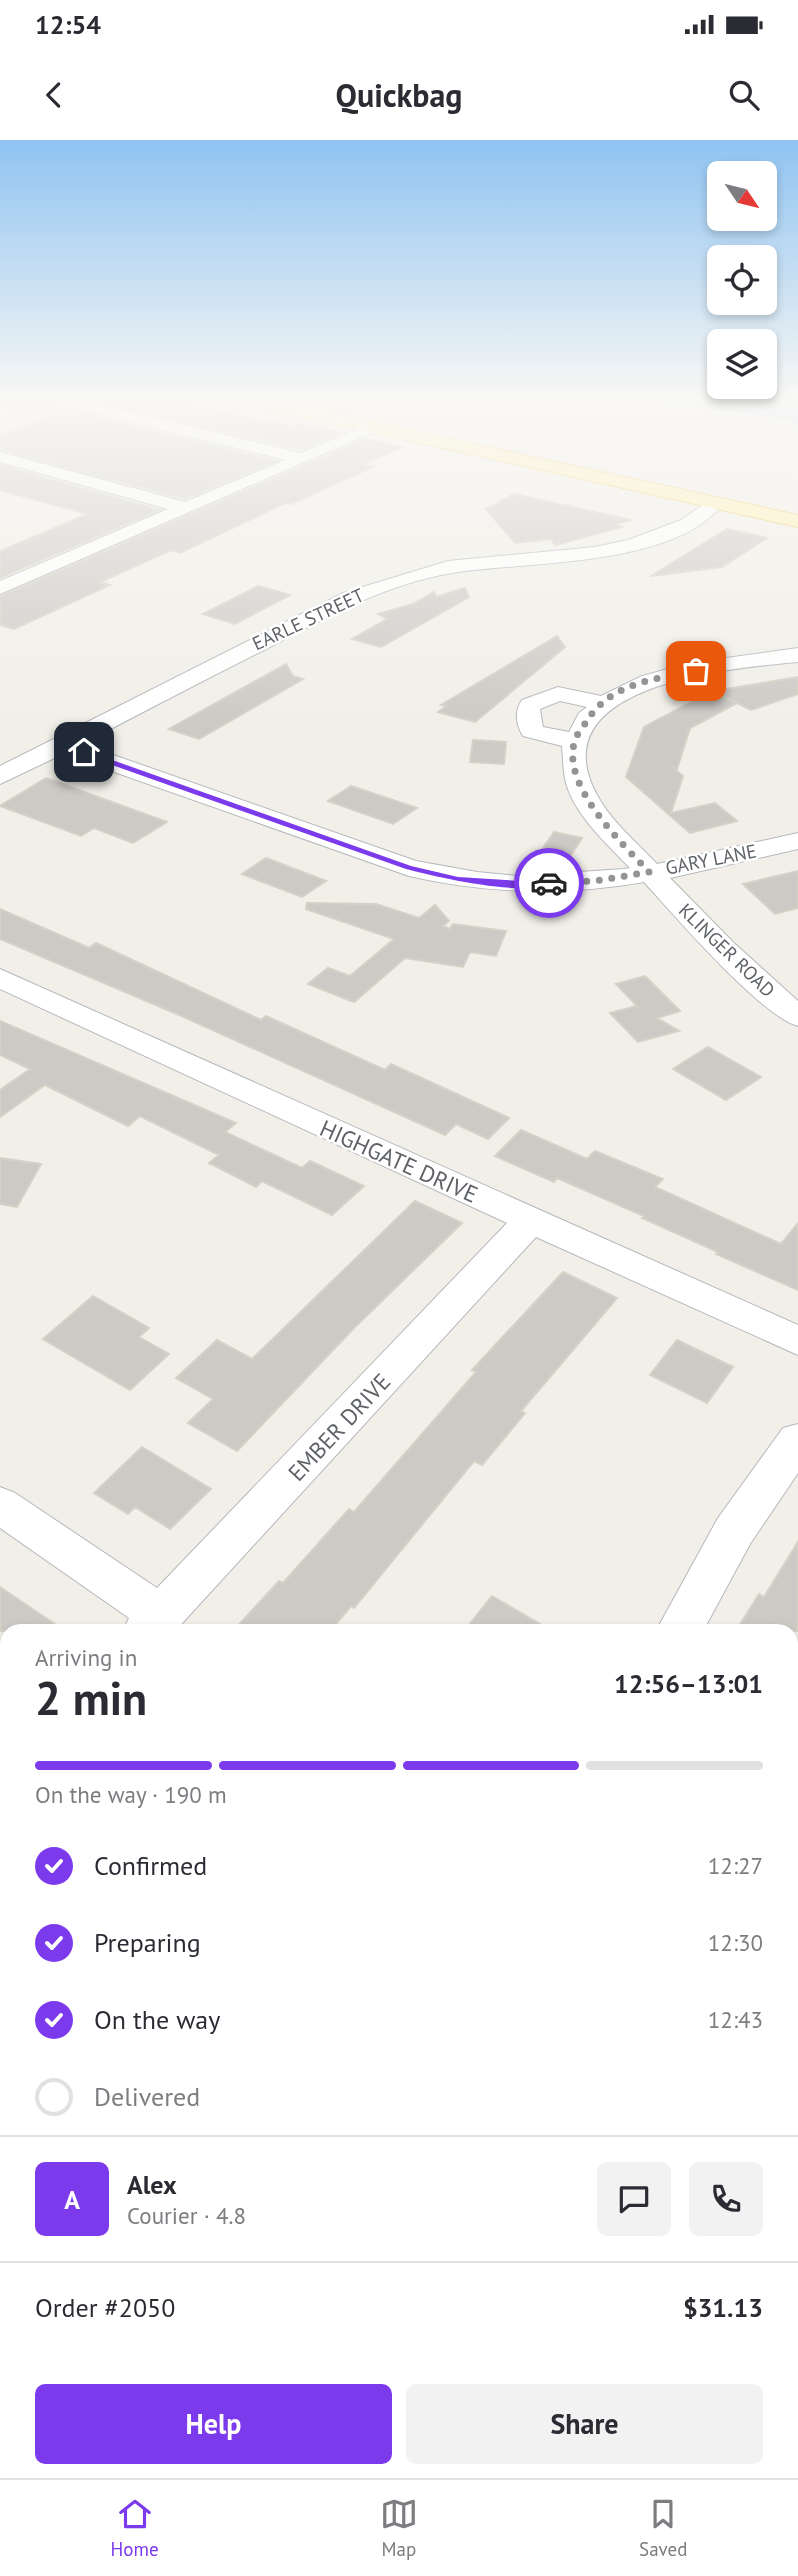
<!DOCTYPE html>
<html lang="en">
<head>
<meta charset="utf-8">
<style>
	:root { --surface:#fff; --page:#f2f2f3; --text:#2b2b33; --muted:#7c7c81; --line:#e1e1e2; --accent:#7c3aed }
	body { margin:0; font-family:"PT Sans",sans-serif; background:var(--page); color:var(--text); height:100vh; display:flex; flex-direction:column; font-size:26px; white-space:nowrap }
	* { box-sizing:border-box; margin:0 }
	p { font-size:23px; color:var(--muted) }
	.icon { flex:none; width:38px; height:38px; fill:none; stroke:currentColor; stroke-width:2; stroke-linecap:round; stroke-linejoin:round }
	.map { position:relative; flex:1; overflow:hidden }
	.drawer { position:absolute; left:0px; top:1484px; width:798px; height:854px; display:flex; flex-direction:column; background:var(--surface); border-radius:21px 21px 0 0; box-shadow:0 4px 10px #0003 }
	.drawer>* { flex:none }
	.needle { width:46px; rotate:125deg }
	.fabs { position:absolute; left:707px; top:21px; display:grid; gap:14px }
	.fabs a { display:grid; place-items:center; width:70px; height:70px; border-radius:10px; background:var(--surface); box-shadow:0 4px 10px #0003; font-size:35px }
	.pin { position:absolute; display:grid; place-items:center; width:60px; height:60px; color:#fff; margin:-30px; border-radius:14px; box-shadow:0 4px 10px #0006 }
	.courier { position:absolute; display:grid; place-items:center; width:70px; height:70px; margin:-35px; border:5px solid #7c3aed; border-radius:50%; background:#fff; color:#222; box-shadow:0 2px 9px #0007 }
	.headline em { font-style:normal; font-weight:800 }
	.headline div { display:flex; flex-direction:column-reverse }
	.headline { display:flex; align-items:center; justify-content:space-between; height:119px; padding:0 35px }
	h1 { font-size:46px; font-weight:800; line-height:52px }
	.bar { display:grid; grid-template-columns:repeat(4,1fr); gap:10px 7px; align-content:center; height:84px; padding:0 35px }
	.bar i { height:9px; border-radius:5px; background:var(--line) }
	.bar .active { background:var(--accent) }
	.bar p { grid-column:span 4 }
	.line { display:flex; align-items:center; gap:18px; padding:0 35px; border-top:2px solid var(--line) }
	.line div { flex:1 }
	.round { display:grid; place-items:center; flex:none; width:74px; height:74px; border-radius:10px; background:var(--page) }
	ol { padding:0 35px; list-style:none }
	li { display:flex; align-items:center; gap:21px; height:77px }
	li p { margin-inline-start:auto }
	li .icon { padding:7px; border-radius:50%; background:var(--accent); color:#fff; stroke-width:4 }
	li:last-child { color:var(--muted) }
	li i { width:38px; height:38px; border:4px solid var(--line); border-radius:50% }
	.button { display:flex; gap:14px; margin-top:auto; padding:14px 35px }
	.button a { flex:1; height:80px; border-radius:10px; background:var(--accent); color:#fff; font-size:28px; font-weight:800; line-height:80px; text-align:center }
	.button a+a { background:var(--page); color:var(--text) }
	.status { display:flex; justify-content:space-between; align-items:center; height:49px; padding:0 35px; background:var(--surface); direction:ltr }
	.status svg { height:19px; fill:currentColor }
	header { display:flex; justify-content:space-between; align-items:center; height:91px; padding:0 35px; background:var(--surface); font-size:32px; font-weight:800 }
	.tabs { display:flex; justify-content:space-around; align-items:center; height:98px; border-top:2px solid var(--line); background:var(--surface); font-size:19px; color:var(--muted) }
	.tabs a { display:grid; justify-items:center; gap:4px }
	.tabs .active { color:var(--accent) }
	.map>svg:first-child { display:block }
	.water { fill:#aadaff }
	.building { fill:#cccac5; stroke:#d6d1c6; stroke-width:2 }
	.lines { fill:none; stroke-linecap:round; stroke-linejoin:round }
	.minor-casing { stroke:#b5b8bc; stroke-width:2 }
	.major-casing { stroke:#f2c960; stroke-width:2 }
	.minor { fill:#fff; fill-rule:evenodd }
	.major { fill:#fff2af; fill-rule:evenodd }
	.route { fill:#7c3aed }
	.done { stroke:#929495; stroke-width:7; stroke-dasharray:0 12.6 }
	.labels { text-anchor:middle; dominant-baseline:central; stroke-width:5; stroke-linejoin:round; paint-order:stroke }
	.far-street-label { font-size:19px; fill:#5f6368; stroke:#fff }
	.street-label { font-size:23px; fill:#5f6368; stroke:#fff }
</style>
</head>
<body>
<div class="status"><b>12:54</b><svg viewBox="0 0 49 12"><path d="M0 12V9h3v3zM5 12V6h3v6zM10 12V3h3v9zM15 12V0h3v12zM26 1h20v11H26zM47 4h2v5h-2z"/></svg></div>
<header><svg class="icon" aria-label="back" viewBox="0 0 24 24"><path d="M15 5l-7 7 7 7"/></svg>Quickbag<svg class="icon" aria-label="search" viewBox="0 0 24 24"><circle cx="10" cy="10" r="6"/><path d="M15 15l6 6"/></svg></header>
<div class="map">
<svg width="798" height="2338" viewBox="0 0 798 2338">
	<rect width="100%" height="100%" fill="#f1efe8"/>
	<path class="water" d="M651,257H798V287L794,280L661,262Z"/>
	<path class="building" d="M0,257H38L41,263L277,321L185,359L0,310V296L50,278L0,266Z
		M81,257H155L248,278L293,287L298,284L340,293L301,310Z
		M365,299L402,307L363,324L373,327L291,364L285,363L180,413L171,410L100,442L110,445L14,489L0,485V456Z
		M0,325L160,370L0,438V411L88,374L0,350Z
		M514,354L631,380L616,384L622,387L555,405L551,399L515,403L486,369Z
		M727,389L767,398L722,427L651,436Z
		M258,446L290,455L235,484L203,474Z
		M465,448L469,457L381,507L352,499L387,479L378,474L413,464L434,452L436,457Z
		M557,496L565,507L475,582L438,572L446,566L441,565Z
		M286,524L293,536L303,539L199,599L169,589Z
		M798,537V554L751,570L737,563L690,588L677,629L672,627L683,636L671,673L715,663L737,681L690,693L626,637L644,587L710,552L736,562L714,551Z
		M473,600L506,602L504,624L470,622Z
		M46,638L120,665L167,682L133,703L94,688L81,696L0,666Z
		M351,646L417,668L393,684L328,661Z
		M554,692L582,698L568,720L539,714Z
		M266,718L326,741L302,757L242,734Z
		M798,731V768L775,774L743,744Z
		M307,763L376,764L419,778L435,765L449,781L443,786L450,789L453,784L506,791L496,816L470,812L463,827L405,818L354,862L308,844L328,828L350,836L394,799L306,769Z
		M0,769L89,808L96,803L261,880L266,876L385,930L391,924L509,978L488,999L456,984L445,995L177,874L0,799Z
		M645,836L680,871L657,878L679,891L638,902L610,873L636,866L639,868L616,844Z
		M0,881L236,983L225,992L302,1028L310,1021L364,1046L332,1075L262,1041L256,1047L209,1023L219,1015L140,976L128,986L45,945L0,977V950L30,929L0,915Z
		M708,907L761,937L726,960L673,929Z
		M521,990L587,1019L595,1011L663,1039L655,1047L781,1104L798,1083V1150L716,1114L718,1112L642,1078L644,1076L557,1038L554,1042L495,1016Z
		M0,1018L41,1024L17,1067L0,1064Z
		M415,1061L462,1083L354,1188L237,1311L188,1283L213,1259L176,1238L217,1200L252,1219Z
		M563,1132L617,1158L521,1271L525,1273L482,1325L474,1321L354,1468L351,1466L330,1491H233L279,1441L283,1443L349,1369L354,1372L476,1232L472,1230Z
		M93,1156L149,1188L139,1197L169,1214L130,1250L43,1199Z
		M677,1200L733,1227L707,1263L650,1235Z
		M142,1307L211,1349L170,1389L135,1367L128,1374L94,1353Z
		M798,1402V1491H736L759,1454L764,1457Z
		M0,1447L65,1491H0Z
		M492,1456L552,1491H464Z"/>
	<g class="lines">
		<defs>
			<path id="minor" d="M40,257H69L301,313L369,284L375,283L383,288L0,454V441L168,369L0,322V312L185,362L285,320L42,260Z
				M714,357L723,363C676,428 524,421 452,433C385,444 325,478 266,509C204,540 143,572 82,604L416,721L477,732L519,736L624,729L630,728C607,704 572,673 565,639C563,628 563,617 562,606L523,596C516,585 514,571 522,560L558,547L601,556L642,536L690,523L798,508V522C733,528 537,544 597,655C611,681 636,702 657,724L798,693V709L670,738L734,803L798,861V886C762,877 673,774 644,742C564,756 488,754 409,736L63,614L0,644V626L343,453L448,421L595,407L628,400L681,380ZM560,561L587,567L579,573L569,592L543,587L540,569Z
				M0,829L798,1185V1215L536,1097L175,1491H123L129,1478L0,1388V1347L15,1353L157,1448L507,1083L0,849Z
				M798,1284V1333L750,1404L703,1491H656L718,1378L783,1288Z
				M791,1556L798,1559V1604L791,1602Z
				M7,1613V1664L0,1667V1615Z
				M7,2231V2297L0,2299V2233Z"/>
			<path id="major" d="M228,257H259L798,375V387L236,262Z"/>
		</defs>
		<use href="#minor" class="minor-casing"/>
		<use href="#major" class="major-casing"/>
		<use href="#minor" class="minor"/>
		<use href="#major" class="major"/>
	</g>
	<linearGradient id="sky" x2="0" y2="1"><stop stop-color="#8fc3f1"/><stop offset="0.44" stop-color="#f9f8f5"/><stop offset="1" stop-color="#f9f8f5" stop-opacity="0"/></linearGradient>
	<rect width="798" height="584" fill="url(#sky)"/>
	<path class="route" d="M84,610L411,726L458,737L553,743C527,758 436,737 406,729L81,614Z"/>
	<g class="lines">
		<path class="done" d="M549,743L595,741L649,732C621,702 560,645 575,600C577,594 583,587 586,582C595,568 607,557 622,550C645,539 671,536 696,531"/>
	</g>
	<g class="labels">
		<g class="far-street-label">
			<text transform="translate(308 479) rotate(-25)">EARLE STREET</text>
			<text transform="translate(711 719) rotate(-11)">GARY LANE</text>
			<text transform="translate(727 810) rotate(44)">KLINGER ROAD</text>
		</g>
		<g class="street-label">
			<text transform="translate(399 1021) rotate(24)">HIGHGATE DRIVE</text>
			<text transform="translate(339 1287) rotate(-47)">EMBER DRIVE</text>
		</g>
	</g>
</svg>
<div class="fabs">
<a><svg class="needle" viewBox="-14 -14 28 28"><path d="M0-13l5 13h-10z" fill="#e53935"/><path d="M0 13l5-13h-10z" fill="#7c7c81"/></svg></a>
<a><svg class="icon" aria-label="locate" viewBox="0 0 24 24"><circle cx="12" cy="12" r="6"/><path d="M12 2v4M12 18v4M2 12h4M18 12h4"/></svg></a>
<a><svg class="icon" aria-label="layers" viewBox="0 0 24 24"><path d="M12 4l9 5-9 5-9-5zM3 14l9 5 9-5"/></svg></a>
</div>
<div class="pin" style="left:696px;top:531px;background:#ea580c"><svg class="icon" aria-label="bag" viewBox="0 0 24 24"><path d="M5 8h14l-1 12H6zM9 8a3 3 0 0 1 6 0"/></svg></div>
<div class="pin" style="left:84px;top:612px;background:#1f2937"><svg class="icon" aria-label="home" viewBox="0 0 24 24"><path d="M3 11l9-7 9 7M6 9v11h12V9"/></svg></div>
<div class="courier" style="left:549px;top:743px"><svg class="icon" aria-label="car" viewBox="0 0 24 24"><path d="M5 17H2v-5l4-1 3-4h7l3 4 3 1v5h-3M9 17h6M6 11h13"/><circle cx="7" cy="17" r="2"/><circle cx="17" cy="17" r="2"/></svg></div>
<section class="drawer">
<div class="headline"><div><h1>2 min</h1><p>Arriving in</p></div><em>12:56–13:01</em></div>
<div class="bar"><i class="active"></i><i class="active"></i><i class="active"></i><i></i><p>On the way · 190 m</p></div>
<ol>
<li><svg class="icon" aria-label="check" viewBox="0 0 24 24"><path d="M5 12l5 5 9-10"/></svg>Confirmed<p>12:27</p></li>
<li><svg class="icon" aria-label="check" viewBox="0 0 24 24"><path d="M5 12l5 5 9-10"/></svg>Preparing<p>12:30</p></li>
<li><svg class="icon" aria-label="check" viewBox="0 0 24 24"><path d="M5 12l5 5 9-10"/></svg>On the way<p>12:43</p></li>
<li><i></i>Delivered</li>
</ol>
<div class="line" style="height:126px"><b class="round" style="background:var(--accent);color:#fff">A</b><div><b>Alex</b><p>Courier · 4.8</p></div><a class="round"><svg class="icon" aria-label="chat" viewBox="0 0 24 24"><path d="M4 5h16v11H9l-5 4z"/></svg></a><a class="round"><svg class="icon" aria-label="phone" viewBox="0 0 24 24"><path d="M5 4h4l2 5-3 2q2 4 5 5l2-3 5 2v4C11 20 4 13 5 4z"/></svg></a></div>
<div class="line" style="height:91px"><div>Order #2050</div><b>$31.13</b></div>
<div class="button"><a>Help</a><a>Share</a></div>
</section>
</div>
<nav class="tabs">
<a class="active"><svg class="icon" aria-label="home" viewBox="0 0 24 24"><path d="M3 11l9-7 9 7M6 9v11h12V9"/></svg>Home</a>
<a><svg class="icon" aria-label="map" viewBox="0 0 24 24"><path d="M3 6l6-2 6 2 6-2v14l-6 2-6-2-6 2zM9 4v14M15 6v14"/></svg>Map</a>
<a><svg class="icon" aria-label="saved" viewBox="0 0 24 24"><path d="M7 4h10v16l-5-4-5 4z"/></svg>Saved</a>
</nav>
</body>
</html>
